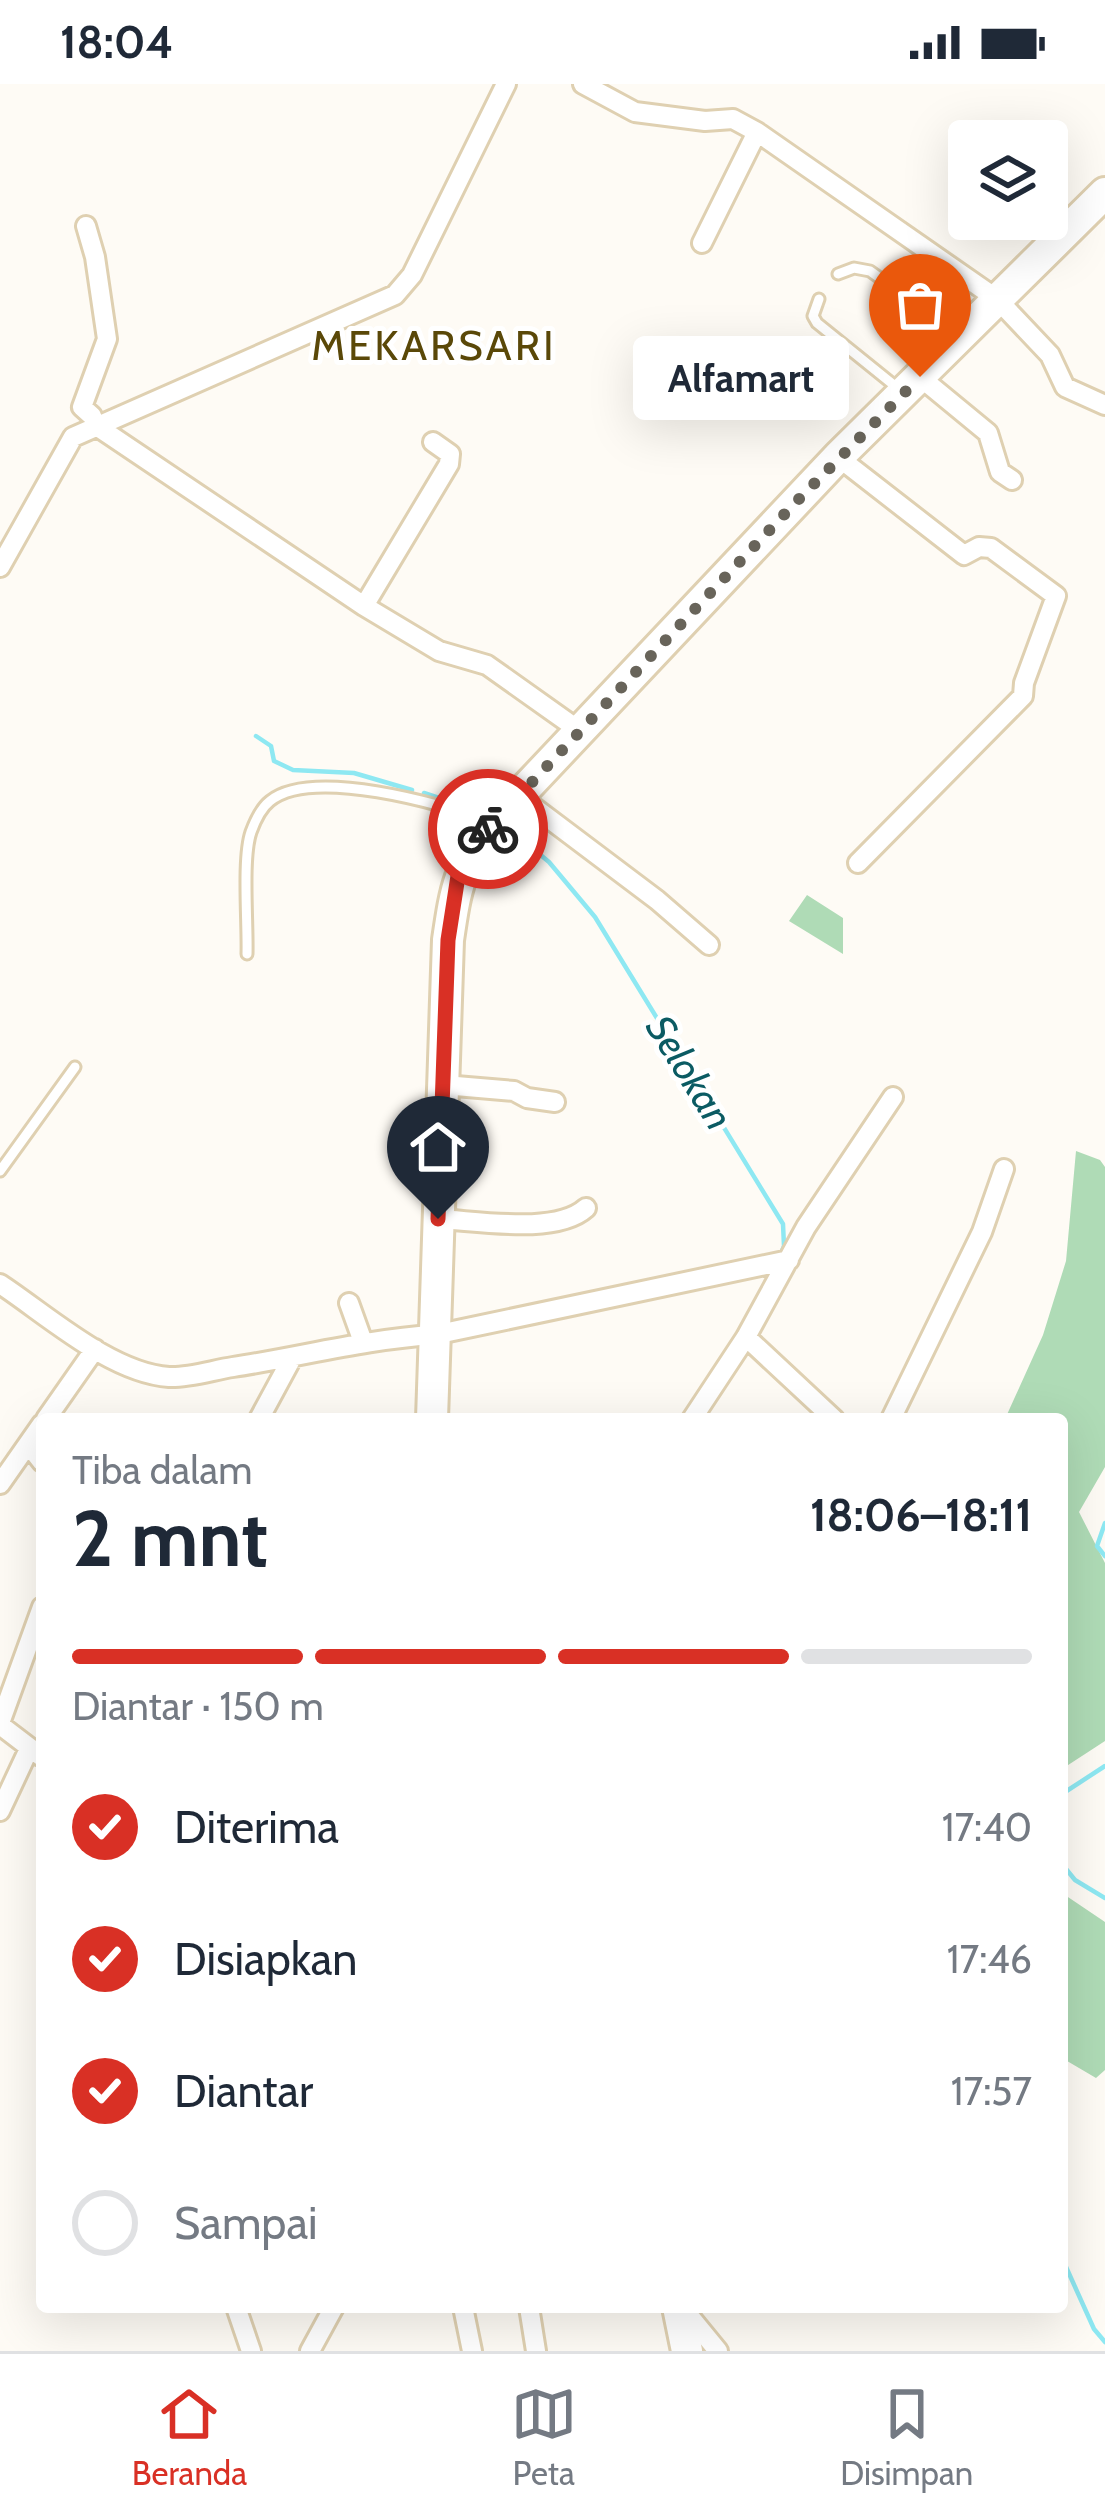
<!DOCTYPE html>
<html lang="id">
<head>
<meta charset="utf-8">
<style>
	:root { --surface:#fff; --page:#f2f2f3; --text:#1f2937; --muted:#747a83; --line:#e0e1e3; --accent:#d93025 }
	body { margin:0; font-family:Cabin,sans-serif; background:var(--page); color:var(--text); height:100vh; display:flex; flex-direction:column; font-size:45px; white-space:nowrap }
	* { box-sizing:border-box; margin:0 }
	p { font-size:39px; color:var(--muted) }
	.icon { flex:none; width:66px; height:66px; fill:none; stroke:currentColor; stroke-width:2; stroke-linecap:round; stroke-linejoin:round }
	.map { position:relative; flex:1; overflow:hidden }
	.details { position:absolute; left:36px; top:1329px; width:1032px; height:900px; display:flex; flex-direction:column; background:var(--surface); border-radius:12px; box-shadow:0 12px 48px #0002 }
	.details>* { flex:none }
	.tools { position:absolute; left:948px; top:36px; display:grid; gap:24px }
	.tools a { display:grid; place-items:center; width:120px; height:120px; border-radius:12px; background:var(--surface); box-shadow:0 12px 48px #0002; font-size:60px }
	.pin { position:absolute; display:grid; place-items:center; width:102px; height:102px; color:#fff; margin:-123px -51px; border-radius:50% 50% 50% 0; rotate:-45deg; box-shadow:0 0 12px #0007 }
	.pin .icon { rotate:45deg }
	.courier { position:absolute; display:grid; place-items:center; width:120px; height:120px; margin:-60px; border:9px solid #d93025; border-radius:50%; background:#fff; color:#222; box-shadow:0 3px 15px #0007 }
	.bubble { position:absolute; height:84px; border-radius:12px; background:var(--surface); box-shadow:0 12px 48px #0002; font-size:39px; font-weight:800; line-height:84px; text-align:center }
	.head em { font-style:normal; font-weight:800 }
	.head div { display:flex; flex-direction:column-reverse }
	.head { display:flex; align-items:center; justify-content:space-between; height:204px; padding:0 36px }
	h1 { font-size:78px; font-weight:800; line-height:90px }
	.bar { display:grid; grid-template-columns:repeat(4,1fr); gap:18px 12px; align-content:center; height:144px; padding:0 36px }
	.bar i { height:15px; border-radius:9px; background:var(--line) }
	.bar .selected { background:var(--accent) }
	.bar p { grid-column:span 4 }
	ol { padding:0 36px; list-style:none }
	li { display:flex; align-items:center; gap:36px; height:132px }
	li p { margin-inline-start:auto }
	li .icon { padding:12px; border-radius:50%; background:var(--accent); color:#fff; stroke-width:4 }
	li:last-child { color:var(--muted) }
	li i { width:66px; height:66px; border:6px solid var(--line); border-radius:50% }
	.status { display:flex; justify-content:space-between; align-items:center; height:84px; padding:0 60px; background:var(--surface); direction:ltr }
	.status svg { height:33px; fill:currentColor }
	.tab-bar { display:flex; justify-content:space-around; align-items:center; height:168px; border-top:3px solid var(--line); background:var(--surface); font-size:33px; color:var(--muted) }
	.tab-bar a { display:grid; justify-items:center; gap:6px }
	.tab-bar .selected { color:var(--accent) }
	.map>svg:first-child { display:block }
	.green { fill:#afdbb6 }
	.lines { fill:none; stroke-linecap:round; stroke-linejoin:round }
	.stream { stroke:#8ee8f2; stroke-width:4.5 }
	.lane-casing { stroke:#dfd0b1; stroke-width:15 }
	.street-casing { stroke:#dfd0b1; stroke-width:24 }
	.primary-casing { stroke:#dfd0b1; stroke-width:36 }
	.lane { stroke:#fff; stroke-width:9 }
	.street { stroke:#fff; stroke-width:18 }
	.primary { stroke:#fff; stroke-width:30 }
	.done { stroke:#68645a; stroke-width:12; stroke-dasharray:0 21.6 }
	.route { stroke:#d93025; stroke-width:15 }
	.labels { text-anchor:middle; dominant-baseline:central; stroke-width:10; stroke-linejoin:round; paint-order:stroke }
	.water-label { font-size:39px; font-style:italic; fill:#0b5b63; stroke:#fff }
	.quarter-label { font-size:42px; letter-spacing:3px; fill:#5a4808; stroke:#fff }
</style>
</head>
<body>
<div class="status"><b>18:04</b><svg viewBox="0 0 49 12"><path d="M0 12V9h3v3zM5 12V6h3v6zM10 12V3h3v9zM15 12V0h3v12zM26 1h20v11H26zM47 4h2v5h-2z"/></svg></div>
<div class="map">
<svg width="1105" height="2267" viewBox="0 0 1105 2267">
	<rect width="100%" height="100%" fill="#fefbf5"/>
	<path class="green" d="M807,811L843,834V870L789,837Z
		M1076,1067L1100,1076L1105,1083V1383L1079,1428L1105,1479V1657L1062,1685V1335H1005L1043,1251L1066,1177Z
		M1062,1809L1105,1838V1986L1096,1994L1062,1974Z"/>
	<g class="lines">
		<path class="stream" d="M256,652L271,662L274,677L293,686L354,689L412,706
			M424,709L487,730
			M506,742L549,778L595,833L783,1140L784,1162L779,1174
			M1105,1439L1097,1462L1105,1472
			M1062,1710L1105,1682
			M1062,1780L1075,1796L1105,1814
			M1062,2174L1094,2245L1105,2258"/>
		<defs>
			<path id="lane" d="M838,190L854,184L870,187L955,248
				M819,215L813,232L817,239L900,306
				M247,870C248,840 242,774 251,748C255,737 261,724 270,717C312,683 442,720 488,737
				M0,1087L75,983"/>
			<path id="street" d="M583,0L635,28L705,37L733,35L757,48L997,215L1050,271L1065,303L1105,321
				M86,142L95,173L107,255L82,323L92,332L95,341L364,522L439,567L487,581L580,647
				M702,159L757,48
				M920,293L988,349L1000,388L1012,396
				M838,373L964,471L979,463L991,464L1056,512L1024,599L1023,612L858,779
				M0,483L73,353L395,211L412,191L506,0
				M364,522L449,380L450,370L433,358
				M519,712L657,816L709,861
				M444,1001L514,1007L527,1014L555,1018
				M438,1135C479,1137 556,1151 586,1124
				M0,1200C47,1231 111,1289 169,1293C189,1294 213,1286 233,1283C300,1273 366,1255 434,1251L789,1176
				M349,1219L363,1258
				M746,1253L834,1335
				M46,1335L95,1265
				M259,1335L292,1274
				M692,1335L746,1253L806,1143L893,1013
				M891,1335L982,1148L1004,1085
				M42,1340L28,1360L42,1378
				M0,1400L28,1360
				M0,1639L42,1523
				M0,1641L42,1673
				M0,1727L29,1665
				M236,2223L251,2267
				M463,2223L472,2267
				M529,2223L536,2267
				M682,2223L718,2267
				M310,2267L334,2223"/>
			<path id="primary" d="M432,1335L448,856C456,801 459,784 493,739L838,373L1105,109
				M678,2223L687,2267"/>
		</defs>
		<use href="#lane" class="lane-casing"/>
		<use href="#street" class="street-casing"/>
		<use href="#primary" class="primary-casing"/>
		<use href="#lane" class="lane"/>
		<use href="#street" class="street"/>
		<use href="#primary" class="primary"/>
	</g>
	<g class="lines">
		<path class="done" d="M488,745L794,420L920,293"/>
		<path class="route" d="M438,1135L448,856L458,792L488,745"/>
	</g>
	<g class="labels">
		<g class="water-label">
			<text transform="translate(690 988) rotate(58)">Selokan</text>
		</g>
		<g class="quarter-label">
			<text x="434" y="261">MEKARSARI</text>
		</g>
	</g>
</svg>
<div class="tools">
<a><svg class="icon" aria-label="layers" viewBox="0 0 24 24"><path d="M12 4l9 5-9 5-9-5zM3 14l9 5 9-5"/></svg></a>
</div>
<div class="pin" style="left:920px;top:293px;background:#ea580c"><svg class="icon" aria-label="bag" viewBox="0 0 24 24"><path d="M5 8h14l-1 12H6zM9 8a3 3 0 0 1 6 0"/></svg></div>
<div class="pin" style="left:438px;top:1135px;background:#1f2937"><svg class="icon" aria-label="home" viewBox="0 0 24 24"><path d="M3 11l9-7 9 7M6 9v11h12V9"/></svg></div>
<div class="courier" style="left:488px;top:745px"><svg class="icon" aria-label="bike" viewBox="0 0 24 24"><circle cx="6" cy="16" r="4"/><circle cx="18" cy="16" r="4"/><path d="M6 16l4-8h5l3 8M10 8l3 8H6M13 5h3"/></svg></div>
<div class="bubble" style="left:633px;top:252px;width:216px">Alfamart</div>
<section class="details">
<div class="head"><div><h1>2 mnt</h1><p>Tiba dalam</p></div><em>18:06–18:11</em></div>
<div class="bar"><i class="selected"></i><i class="selected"></i><i class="selected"></i><i></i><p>Diantar · 150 m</p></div>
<ol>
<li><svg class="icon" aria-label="check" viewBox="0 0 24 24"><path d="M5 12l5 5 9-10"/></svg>Diterima<p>17:40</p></li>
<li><svg class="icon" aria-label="check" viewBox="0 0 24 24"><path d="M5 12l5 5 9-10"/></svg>Disiapkan<p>17:46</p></li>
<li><svg class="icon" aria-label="check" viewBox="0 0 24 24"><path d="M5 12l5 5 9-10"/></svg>Diantar<p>17:57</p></li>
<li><i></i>Sampai</li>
</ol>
</section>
</div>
<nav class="tab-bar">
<a class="selected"><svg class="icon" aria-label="home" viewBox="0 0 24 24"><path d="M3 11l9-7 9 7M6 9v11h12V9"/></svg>Beranda</a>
<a><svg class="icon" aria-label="map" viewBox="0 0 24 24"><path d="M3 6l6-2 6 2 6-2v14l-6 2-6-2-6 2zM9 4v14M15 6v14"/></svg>Peta</a>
<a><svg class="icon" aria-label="saved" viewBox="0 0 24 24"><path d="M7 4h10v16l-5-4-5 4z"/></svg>Disimpan</a>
</nav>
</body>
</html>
